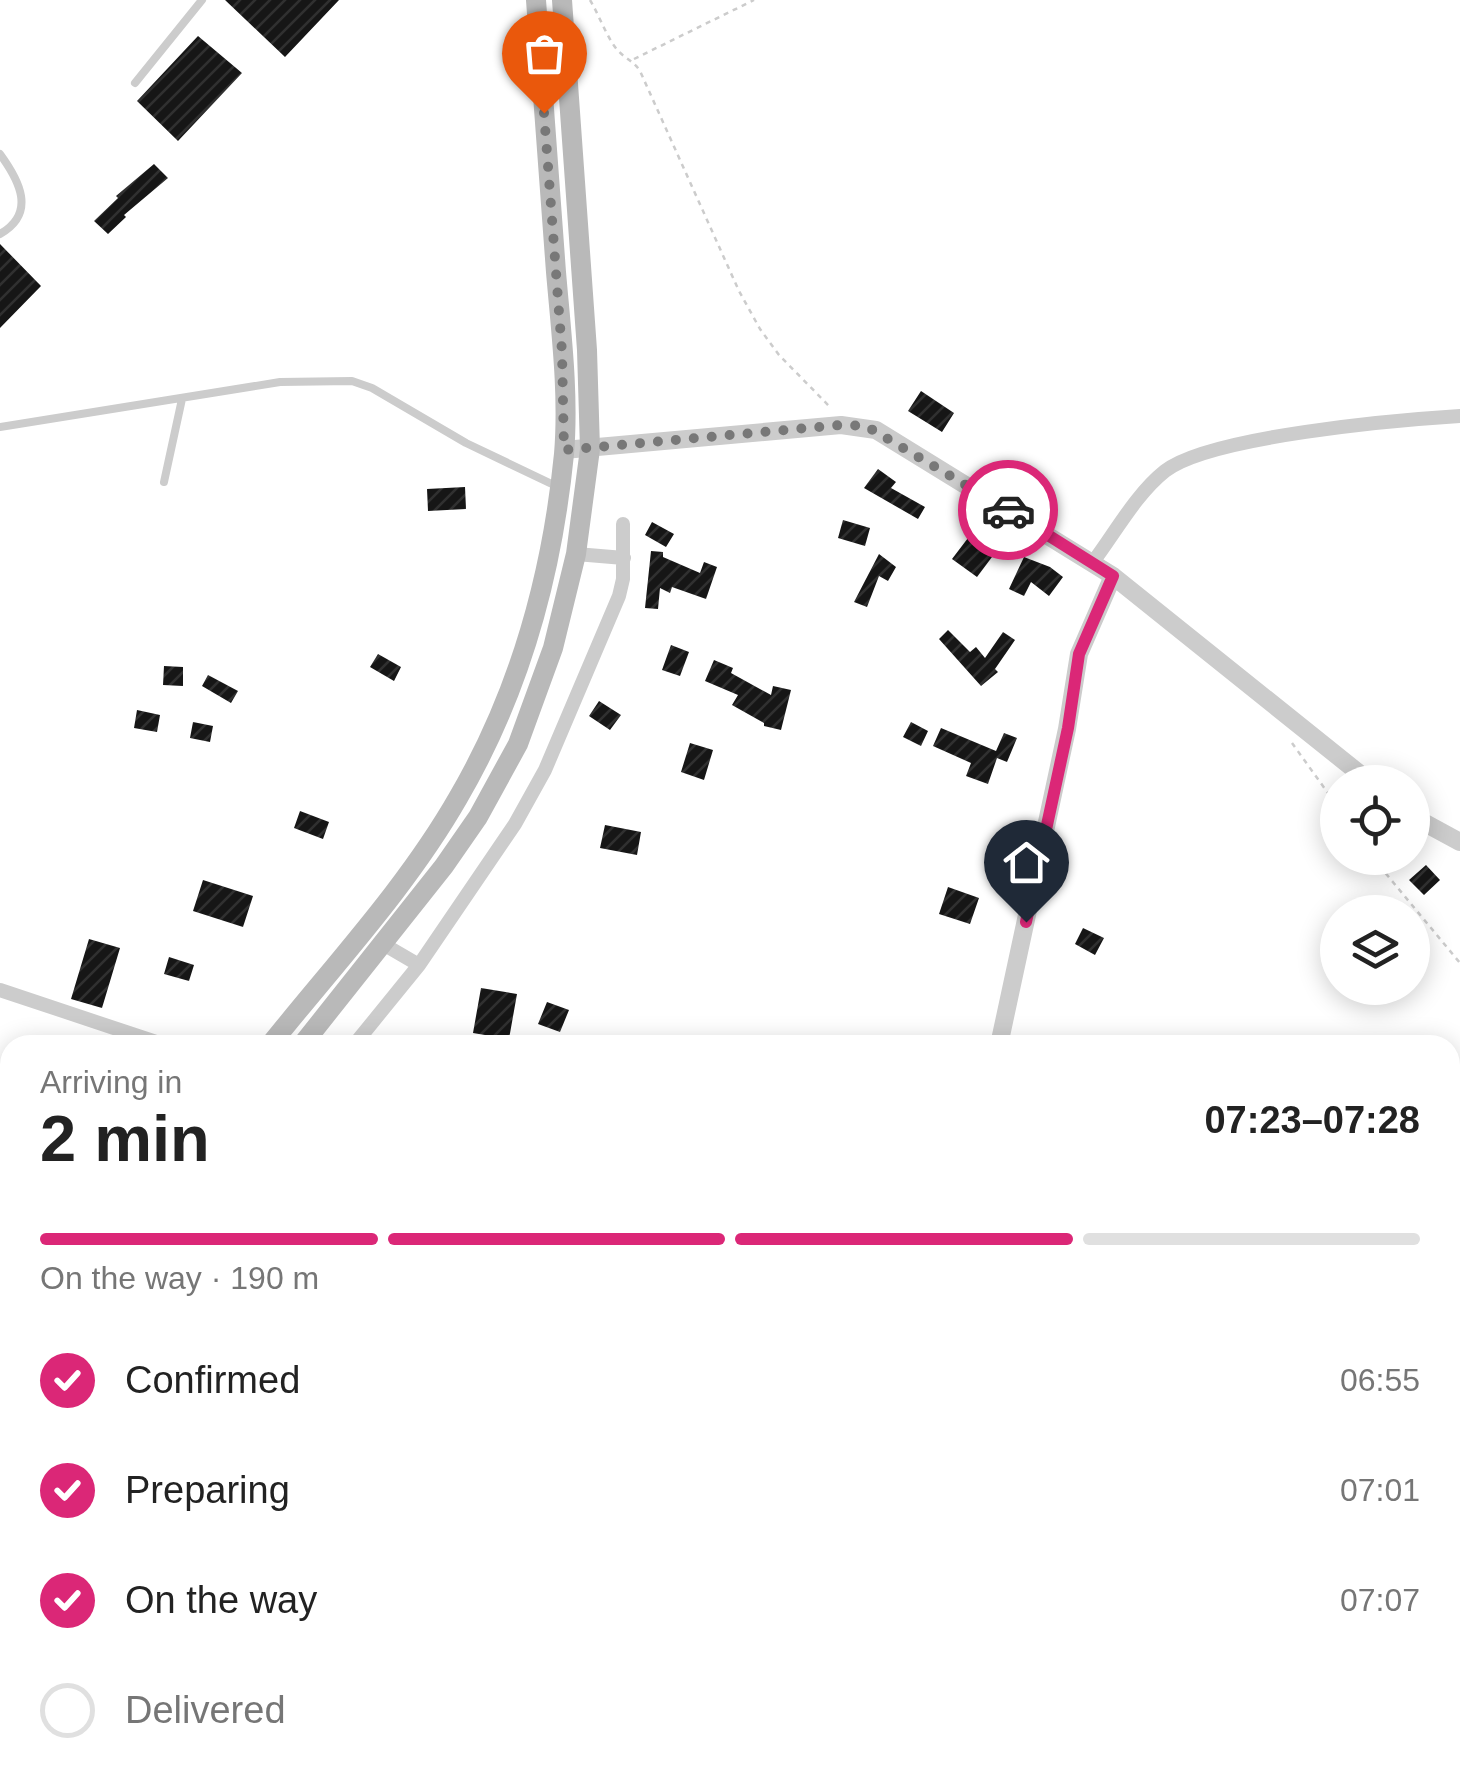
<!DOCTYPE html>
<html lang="en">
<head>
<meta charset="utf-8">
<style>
	:root { --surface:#fff; --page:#f2f2f2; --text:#222; --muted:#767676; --line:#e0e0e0; --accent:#db2777 }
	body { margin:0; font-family:Helvetica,sans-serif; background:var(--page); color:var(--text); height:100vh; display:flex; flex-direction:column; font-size:38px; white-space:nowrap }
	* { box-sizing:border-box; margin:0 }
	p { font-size:32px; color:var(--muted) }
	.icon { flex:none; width:55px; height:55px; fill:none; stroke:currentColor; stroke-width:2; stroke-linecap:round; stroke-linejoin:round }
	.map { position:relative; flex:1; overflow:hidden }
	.drawer { position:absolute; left:0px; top:1035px; width:1460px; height:750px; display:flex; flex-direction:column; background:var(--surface); border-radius:30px 30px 0 0; box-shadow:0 5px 25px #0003 }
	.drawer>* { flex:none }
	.buttons { position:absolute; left:1320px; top:765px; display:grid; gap:20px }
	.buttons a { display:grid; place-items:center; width:110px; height:110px; border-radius:50%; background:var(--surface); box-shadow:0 5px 25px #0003; font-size:50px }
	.pin { position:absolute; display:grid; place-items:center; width:85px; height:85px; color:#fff; margin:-102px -42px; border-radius:50% 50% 50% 0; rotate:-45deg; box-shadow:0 0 10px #0007 }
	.pin .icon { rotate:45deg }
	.courier { position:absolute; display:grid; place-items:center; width:100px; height:100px; margin:-50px; border:8px solid #db2777; border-radius:50%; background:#fff; color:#222; box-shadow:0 2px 12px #0007 }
	.overview em { font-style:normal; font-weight:700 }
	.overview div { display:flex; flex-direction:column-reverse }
	.overview { display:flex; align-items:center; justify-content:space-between; height:170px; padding:0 40px }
	h1 { font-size:65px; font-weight:700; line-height:75px }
	.bar { display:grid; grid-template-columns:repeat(4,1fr); gap:15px 10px; align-content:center; height:120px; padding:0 40px }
	.bar i { height:12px; border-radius:8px; background:var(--line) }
	.bar .on { background:var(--accent) }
	.bar p { grid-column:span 4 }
	ol { padding:0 40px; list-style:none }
	li { display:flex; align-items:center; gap:30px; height:110px }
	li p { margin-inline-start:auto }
	li .icon { padding:10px; border-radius:50%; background:var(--accent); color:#fff; stroke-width:4 }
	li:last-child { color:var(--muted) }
	li i { width:55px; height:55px; border:5px solid var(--line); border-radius:50% }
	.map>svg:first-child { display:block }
	.building { fill:url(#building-hatch) }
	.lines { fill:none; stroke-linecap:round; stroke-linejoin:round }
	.path { stroke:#ccc; stroke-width:2.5; stroke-dasharray:5 5; stroke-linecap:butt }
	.service { stroke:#ccc; stroke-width:8 }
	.minor { stroke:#ccc; stroke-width:14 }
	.tertiary { stroke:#ccc; stroke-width:18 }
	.secondary { stroke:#b9b9b9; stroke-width:20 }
	.done { stroke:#787878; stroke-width:10; stroke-dasharray:0 18 }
	.route { stroke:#db2777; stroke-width:12 }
</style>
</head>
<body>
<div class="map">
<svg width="1460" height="1785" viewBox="0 0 1460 1785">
	<defs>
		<pattern id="building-hatch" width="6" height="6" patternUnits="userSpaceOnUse" patternTransform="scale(2.5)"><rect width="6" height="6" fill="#161616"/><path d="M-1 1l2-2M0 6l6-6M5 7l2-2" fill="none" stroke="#303030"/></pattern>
	</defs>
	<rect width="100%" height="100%" fill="#fff"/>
	<path class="building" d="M225,0H339L285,57Z
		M198,36L242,73L178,141L137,101Z
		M154,164L168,178L124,215L126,217L108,234L94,221L118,198L116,196Z
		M0,244L41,286L0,328Z
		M921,391L954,413L942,432L908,411Z
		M878,469L896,482L891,488L925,507L918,519L864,488Z
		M465,487L466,509L428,511L427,489Z
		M843,520L870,528L865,546L838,538Z
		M652,522L674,534L666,547L645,535Z
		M968,538L992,557L977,577L952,559Z
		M651,551L663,552V557L700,573L704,562L717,567L706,599L672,587L670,593L660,588L658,609L645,608Z
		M879,554L896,567L888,581L879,576L867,607L854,602Z
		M1024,557L1050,567L1063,577L1049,596L1031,582L1024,596L1009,589Z
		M948,630L970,652L976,647L985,658L1003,632L1015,640L995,669L998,672L981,686L939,639Z
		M671,645L689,652L680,676L662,670Z
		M378,654L401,667L394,681L370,667Z
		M714,660L733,668L731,673L771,695L773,686L791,690L781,730L764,726V723L732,705L738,695L705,681Z
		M164,666L183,667V686L163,685Z
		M208,675L238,691L231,703L202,686Z
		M599,701L621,715L610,730L589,716Z
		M137,710L160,715L157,732L134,728Z
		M193,722L213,726L210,742L190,738Z
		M911,722L928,731L921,746L903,737Z
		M941,728L996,751L1004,733L1017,738L1007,762L997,758L988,784L966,776L971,763L933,746Z
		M690,743L713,750L704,780L681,772Z
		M300,811L329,822L323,839L294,828Z
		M605,825L641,832L637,855L600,848Z
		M1426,865L1440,880L1424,895L1409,880Z
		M203,880L253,896L243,927L193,911Z
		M948,887L979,898L970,924L939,914Z
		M1083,928L1104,938L1095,955L1075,944Z
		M89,939L120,948L102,1008L71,999Z
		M169,957L194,965L189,981L164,974Z
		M481,988L517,994L509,1039L473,1033Z
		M547,1002L569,1010L560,1032L538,1024Z"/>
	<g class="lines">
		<path class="path" d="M590,0C599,15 605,33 615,47C623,58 633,60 640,71L739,291L760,329L779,355L830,407
			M634,59L754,0
			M1292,743L1338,807
			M1373,858L1460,963
			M1450,1111L1460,1108
			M1168,1775L1182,1785"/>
		<path class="service" d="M135,83L202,0
			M0,154C19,180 37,213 0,234
			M0,427L280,382L352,381L372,388L466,443L556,486
			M164,482L182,399"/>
		<path class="minor" d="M576,554L624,558
			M1093,562C1115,533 1136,494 1165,471C1210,436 1397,420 1460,416
			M419,965L515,824L545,770L619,596L623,579V524
			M0,990L165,1045
			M354,1045L419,965L383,944
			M0,1460L10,1464"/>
		<path class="tertiary" d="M564,450L841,425L876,430L1113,576L1370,782
			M1412,816L1460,842
			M999,1045L1067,729L1079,654L1113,576
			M675,1785L681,1775"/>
		<path class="secondary" d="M270,1045C334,965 407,887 458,798C520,692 552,575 564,454C569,394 561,331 556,272C549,181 543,91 536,0
			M302,1045L444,866L478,817L518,744L553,648L576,554L590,449L587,350L562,0
			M0,1383L10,1370
			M0,1424L10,1412"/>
	</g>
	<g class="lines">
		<path class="done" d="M544,113L562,352L564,450L841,425L866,426L1008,510"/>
		<path class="route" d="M1008,510L1113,576L1079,654L1068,728L1026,922"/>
	</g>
</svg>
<div class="buttons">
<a><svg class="icon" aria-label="locate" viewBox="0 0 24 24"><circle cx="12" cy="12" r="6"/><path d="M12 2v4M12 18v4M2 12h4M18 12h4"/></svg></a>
<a><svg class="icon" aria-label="layers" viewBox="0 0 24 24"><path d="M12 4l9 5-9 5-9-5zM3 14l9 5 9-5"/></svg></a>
</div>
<div class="pin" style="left:544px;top:113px;background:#ea580c"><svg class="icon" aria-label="bag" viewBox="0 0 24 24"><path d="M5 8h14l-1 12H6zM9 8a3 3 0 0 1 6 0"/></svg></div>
<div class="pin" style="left:1026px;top:922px;background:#1f2937"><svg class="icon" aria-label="home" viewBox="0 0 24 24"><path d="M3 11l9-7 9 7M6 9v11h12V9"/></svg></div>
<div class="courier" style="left:1008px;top:510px"><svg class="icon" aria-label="car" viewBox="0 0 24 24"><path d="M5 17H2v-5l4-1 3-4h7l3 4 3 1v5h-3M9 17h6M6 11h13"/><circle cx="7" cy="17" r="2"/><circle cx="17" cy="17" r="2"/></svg></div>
<section class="drawer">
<div class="overview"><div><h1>2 min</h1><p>Arriving in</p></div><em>07:23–07:28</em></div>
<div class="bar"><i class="on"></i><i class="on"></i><i class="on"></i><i></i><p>On the way · 190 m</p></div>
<ol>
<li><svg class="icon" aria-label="check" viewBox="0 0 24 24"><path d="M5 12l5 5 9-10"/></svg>Confirmed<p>06:55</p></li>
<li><svg class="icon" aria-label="check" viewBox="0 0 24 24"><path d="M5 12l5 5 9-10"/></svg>Preparing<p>07:01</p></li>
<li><svg class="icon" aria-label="check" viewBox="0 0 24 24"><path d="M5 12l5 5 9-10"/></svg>On the way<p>07:07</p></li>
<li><i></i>Delivered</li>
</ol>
</section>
</div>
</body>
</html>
